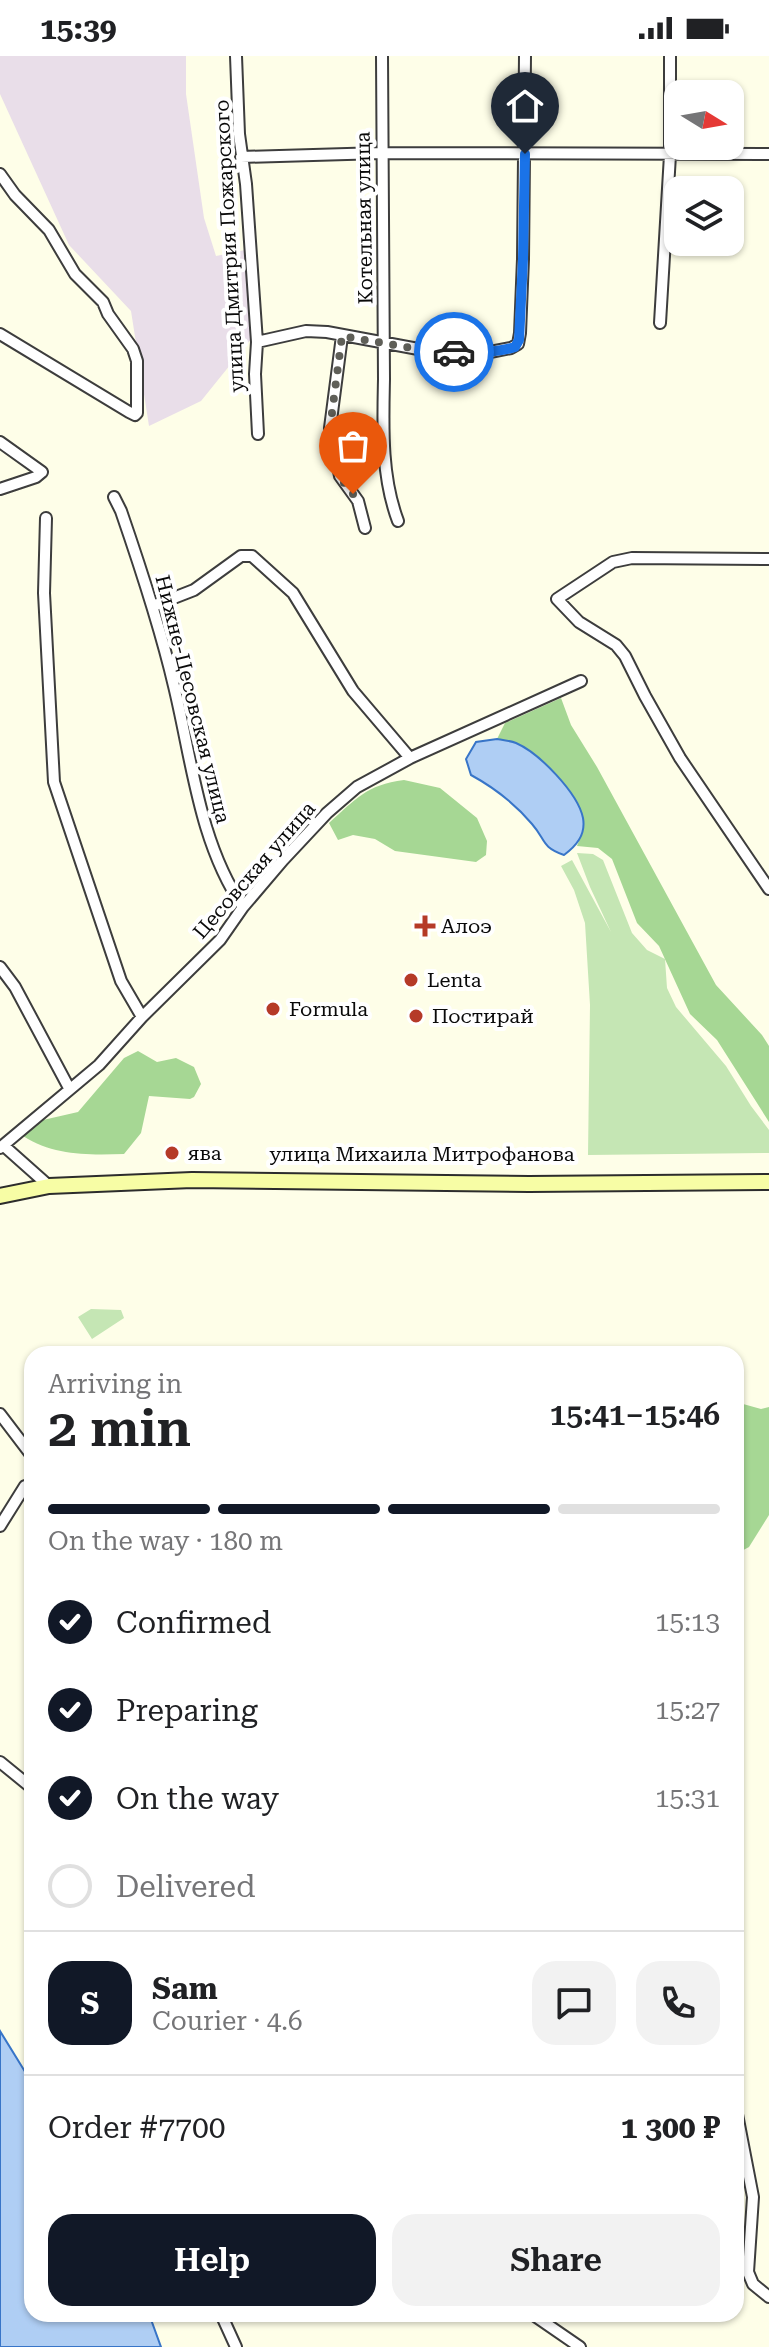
<!DOCTYPE html>
<html lang="en">
<head>
<meta charset="utf-8">
<style>
	:root { --surface:#fff; --page:#f2f2f2; --text:#202124; --muted:#757577; --line:#e0e0e0; --accent:#111827 }
	body { margin:0; font-family:"Roboto Serif",serif; background:var(--page); color:var(--text); height:100vh; display:flex; flex-direction:column; font-size:30px; white-space:nowrap }
	* { box-sizing:border-box; margin:0 }
	p { font-size:26px; color:var(--muted) }
	.icon { flex:none; width:44px; height:44px; fill:none; stroke:currentColor; stroke-width:2; stroke-linecap:round; stroke-linejoin:round }
	.map { position:relative; flex:1; overflow:hidden }
	.drawer { position:absolute; left:24px; top:1290px; width:720px; height:976px; display:flex; flex-direction:column; background:var(--surface); border-radius:24px; box-shadow:0 2px 6px #0004 }
	.drawer>* { flex:none }
	.needle { width:52px; rotate:101deg }
	.fabs { position:absolute; left:664px; top:24px; display:grid; gap:16px }
	.fabs a { display:grid; place-items:center; width:80px; height:80px; border-radius:16px; background:var(--surface); box-shadow:0 2px 6px #0004; font-size:40px }
	.pin { position:absolute; display:grid; place-items:center; width:68px; height:68px; color:#fff; margin:-82px -34px; border-radius:50% 50% 50% 0; rotate:-45deg; box-shadow:0 0 8px #0007 }
	.pin .icon { rotate:45deg }
	.courier { position:absolute; display:grid; place-items:center; width:80px; height:80px; margin:-40px; border:6px solid #1a73e8; border-radius:50%; background:#fff; color:#222; box-shadow:0 2px 10px #0007 }
	.headline em { font-style:normal; font-weight:600 }
	.headline div { display:flex; flex-direction:column-reverse }
	.headline { display:flex; align-items:center; justify-content:space-between; height:136px; padding:0 24px }
	h1 { font-size:52px; font-weight:600; line-height:60px }
	.bar { display:grid; grid-template-columns:repeat(4,1fr); gap:12px 8px; align-content:center; height:96px; padding:0 24px }
	.bar i { height:10px; border-radius:6px; background:var(--line) }
	.bar .on { background:var(--accent) }
	.bar p { grid-column:span 4 }
	.line { display:flex; align-items:center; gap:20px; padding:0 24px; border-top:2px solid var(--line) }
	.line div { flex:1 }
	.round { display:grid; place-items:center; flex:none; width:84px; height:84px; border-radius:24px; background:var(--page) }
	ol { padding:0 24px; list-style:none }
	li { display:flex; align-items:center; gap:24px; height:88px }
	li p { margin-inline-start:auto }
	li .icon { padding:8px; border-radius:50%; background:var(--accent); color:#fff; stroke-width:4 }
	li:last-child { color:var(--muted) }
	li i { width:44px; height:44px; border:4px solid var(--line); border-radius:50% }
	.primary-button { display:flex; gap:16px; margin-top:auto; padding:16px 24px }
	.primary-button a { flex:1; height:92px; border-radius:24px; background:var(--accent); color:#fff; font-size:32px; font-weight:600; line-height:92px; text-align:center }
	.primary-button a+a { background:var(--page); color:var(--text) }
	.status { display:flex; justify-content:space-between; align-items:center; height:56px; padding:0 40px; background:var(--surface); direction:ltr }
	.status svg { height:22px; fill:currentColor }
	.map>svg:first-child { display:block }
	.industrial { fill:#e9dee9 }
	.green { fill:#c5e6b4 }
	.forest { fill:#a6d794 }
	.water { fill:#afcef4; stroke:#3875c8; stroke-width:2 }
	.lines { fill:none; stroke-linecap:round; stroke-linejoin:round }
	.street-casing { stroke:#3d3d3d; stroke-width:14 }
	.secondary-casing { stroke:#2c2c2c; stroke-width:18 }
	.street { stroke:#fff; stroke-width:10 }
	.secondary { stroke:#f7fda5; stroke-width:14 }
	.done { stroke:#5f5f58; stroke-width:8; stroke-dasharray:0 14.4 }
	.route { stroke:#1a73e8; stroke-width:10 }
	.poi-dot { fill:#b53a28; stroke:#fff; stroke-width:3 }
	.labels { text-anchor:middle; dominant-baseline:central; stroke-width:8; stroke-linejoin:round; paint-order:stroke }
	.street-label { font-size:20px; fill:#0a0a0a; stroke:#fff }
	.poi-label { font-size:20px; fill:#0a0a0a; stroke:#fff; text-anchor:start }
</style>
</head>
<body>
<div class="status"><b>15:39</b><svg viewBox="0 0 49 12"><path d="M0 12V9h3v3zM5 12V6h3v6zM10 12V3h3v9zM15 12V0h3v12zM26 1h20v11H26zM47 4h2v5h-2z"/></svg></div>
<div class="map">
<svg width="769" height="2291" viewBox="0 0 769 2291">
	<rect width="100%" height="100%" fill="#fefee8"/>
	<path class="industrial" d="M0,0H186V38L204,162L216,200L245,194L251,283L201,345L149,370L131,255L69,189L0,38Z"/>
	<path class="green" d="M577,797L593,798L603,804L632,877L647,894L665,903L667,932L676,951L726,1010L751,1050L769,1074V1097L588,1099L590,949L585,867L574,834L561,810L572,804L611,876L590,831Z
		M91,1253L121,1254L124,1262L92,1283L78,1261Z"/>
	<path class="forest" d="M561,642L571,669L597,711L716,929L762,979L769,990V1066L717,984L690,958L659,890L637,867L612,803L598,792L577,790L583,774L541,705L516,687L497,683L505,667Z
		M404,724L440,732L477,762L487,785L486,799L476,806L395,795L375,783L353,779L338,784L329,767C356,743 366,729 404,724Z
		M138,995L157,1006L176,1002L194,1011L201,1028L194,1041L190,1043L149,1040L141,1077L124,1098C89,1099 54,1100 23,1080L43,1064L78,1056L124,1002Z
		M736,1346L761,1353L769,1351V1459L749,1491L736,1498Z"/>
	<path class="water" d="M497,683C503,684 511,685 516,687C539,697 578,737 583,762C586,779 576,790 564,799C541,791 546,784 532,768C516,749 493,731 471,719L466,703L476,686Z
		M0,1975L32,2027V2258H149L161,2291H0Z"/>
	<g class="lines">
		<defs>
			<path id="street" d="M236,0L239,78L246,128L257,286L255,318L258,378
				M382,0L384,323C383,370 381,420 398,465
				M241,101L381,97L769,98
				M0,118L15,139L49,174L75,218L103,246L108,258L133,293L137,305V357L135,359L129,356L0,278
				M660,267L670,99V0
				M342,280L330,372L340,420L358,445L365,472
				M257,286L306,275L327,276L429,295L490,296L511,292L518,288L520,277L523,203L525,0
				M0,386L42,416L36,421L0,433
				M114,441L121,455C141,513 160,570 174,630C192,704 199,787 243,851
				M46,462L44,537L54,726L121,925L142,961
				M769,503L632,502L613,506L557,543L579,566L616,589L625,600L645,640L680,702L769,833
				M153,550L194,534L241,500H252L293,537L353,635L410,702
				M0,911L15,931L69,1032
				M4,1090L49,1130
				M0,1092L99,1009L142,961L220,884L243,851L283,804L327,757L357,731L410,702L581,625
				M0,1358L32,1400
				M0,1470L25,1430
				M0,1706L32,1732
				M736,2053L753,2141L748,2216L753,2228L769,2241
				M221,2258L236,2291
				M532,2258L580,2291"/>
			<path id="secondary" d="M0,1140L49,1130L192,1124L529,1128L769,1126"/>
		</defs>
		<use href="#street" class="street-casing"/>
		<use href="#secondary" class="secondary-casing"/>
		<use href="#street" class="street"/>
		<use href="#secondary" class="secondary"/>
	</g>
	<g class="lines">
		<path class="done" d="M353,438L341,423L330,372L342,280L429,295L454,296"/>
		<path class="route" d="M454,296C475,297 495,297 515,291L519,284L523,203L525,98"/>
	</g>
	<g class="poi-dot">
		<path d="M421 858h8v8h8v8h-8v8h-8v-8h-8v-8h8z"/>
		<circle cx="411" cy="924" r="8"/>
		<circle cx="273" cy="953" r="8"/>
		<circle cx="416" cy="960" r="8"/>
		<circle cx="172" cy="1097" r="8"/>
	</g>
	<g class="labels">
		<g class="street-label">
			<text transform="translate(364 162) rotate(-91)">Котельная улица</text>
			<text transform="translate(229 190) rotate(-93)">улица Дмитрия Пожарского</text>
			<text transform="translate(193 643) rotate(76)">Нижне-Цесовская улица</text>
			<text transform="translate(254 814) rotate(-49)">Цесовская улица</text>
			<text x="422" y="1098">улица Михаила Митрофанова</text>
		</g>
		<g class="poi-label">
			<text x="441" y="870">Алоэ</text>
			<text x="427" y="924">Lenta</text>
			<text x="289" y="953">Formula</text>
			<text x="432" y="960">Постирай</text>
			<text x="188" y="1097">ява</text>
		</g>
	</g>
</svg>
<div class="fabs">
<a><svg class="needle" viewBox="-14 -14 28 28"><path d="M0-13l5 13h-10z" fill="#e53935"/><path d="M0 13l5-13h-10z" fill="#757577"/></svg></a>
<a><svg class="icon" aria-label="layers" viewBox="0 0 24 24"><path d="M12 4l9 5-9 5-9-5zM3 14l9 5 9-5"/></svg></a>
</div>
<div class="pin" style="left:353px;top:438px;background:#ea580c"><svg class="icon" aria-label="bag" viewBox="0 0 24 24"><path d="M5 8h14l-1 12H6zM9 8a3 3 0 0 1 6 0"/></svg></div>
<div class="pin" style="left:525px;top:98px;background:#1f2937"><svg class="icon" aria-label="home" viewBox="0 0 24 24"><path d="M3 11l9-7 9 7M6 9v11h12V9"/></svg></div>
<div class="courier" style="left:454px;top:296px"><svg class="icon" aria-label="car" viewBox="0 0 24 24"><path d="M5 17H2v-5l4-1 3-4h7l3 4 3 1v5h-3M9 17h6M6 11h13"/><circle cx="7" cy="17" r="2"/><circle cx="17" cy="17" r="2"/></svg></div>
<section class="drawer">
<div class="headline"><div><h1>2 min</h1><p>Arriving in</p></div><em>15:41–15:46</em></div>
<div class="bar"><i class="on"></i><i class="on"></i><i class="on"></i><i></i><p>On the way · 180 m</p></div>
<ol>
<li><svg class="icon" aria-label="check" viewBox="0 0 24 24"><path d="M5 12l5 5 9-10"/></svg>Confirmed<p>15:13</p></li>
<li><svg class="icon" aria-label="check" viewBox="0 0 24 24"><path d="M5 12l5 5 9-10"/></svg>Preparing<p>15:27</p></li>
<li><svg class="icon" aria-label="check" viewBox="0 0 24 24"><path d="M5 12l5 5 9-10"/></svg>On the way<p>15:31</p></li>
<li><i></i>Delivered</li>
</ol>
<div class="line" style="height:144px"><b class="round" style="background:var(--accent);color:#fff">S</b><div><b>Sam</b><p>Courier · 4.6</p></div><a class="round"><svg class="icon" aria-label="chat" viewBox="0 0 24 24"><path d="M4 5h16v11H9l-5 4z"/></svg></a><a class="round"><svg class="icon" aria-label="phone" viewBox="0 0 24 24"><path d="M5 4h4l2 5-3 2q2 4 5 5l2-3 5 2v4C11 20 4 13 5 4z"/></svg></a></div>
<div class="line" style="height:104px"><div>Order #7700</div><b>1 300 ₽</b></div>
<div class="primary-button"><a>Help</a><a>Share</a></div>
</section>
</div>
</body>
</html>
